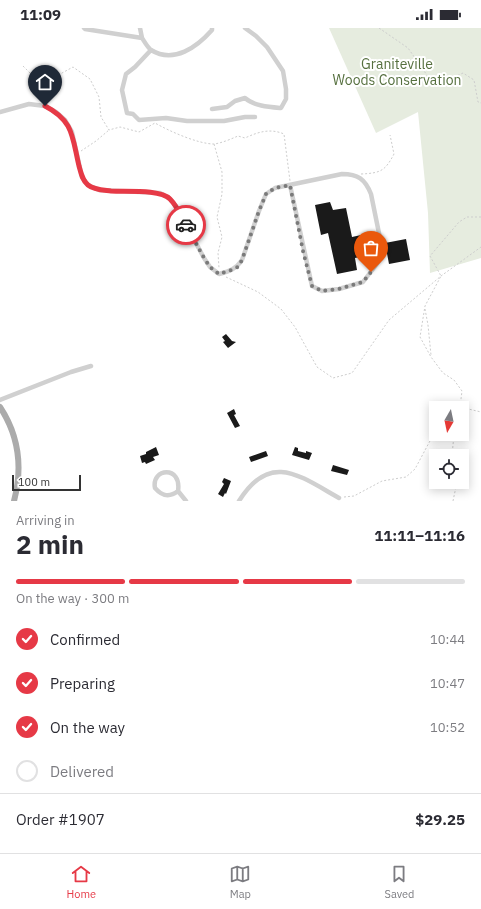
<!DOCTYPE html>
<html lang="en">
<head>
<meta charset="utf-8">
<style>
	:root { --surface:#fff; --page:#f7f7f7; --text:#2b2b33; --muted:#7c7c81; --line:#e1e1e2; --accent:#e63946 }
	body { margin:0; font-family:"IBM Plex Sans",sans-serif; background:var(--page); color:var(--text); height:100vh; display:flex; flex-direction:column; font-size:15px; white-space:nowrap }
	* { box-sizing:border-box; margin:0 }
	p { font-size:13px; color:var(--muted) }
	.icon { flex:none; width:22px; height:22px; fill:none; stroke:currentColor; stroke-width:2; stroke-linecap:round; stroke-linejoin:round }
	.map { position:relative; height:473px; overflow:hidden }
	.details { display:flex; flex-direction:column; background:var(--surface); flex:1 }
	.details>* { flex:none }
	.needle { width:26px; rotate:189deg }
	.controls { position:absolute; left:429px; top:373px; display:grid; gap:8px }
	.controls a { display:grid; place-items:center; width:40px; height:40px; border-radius:0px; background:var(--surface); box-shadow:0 2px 10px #0003; font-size:20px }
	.scale { position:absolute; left:12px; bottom:10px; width:69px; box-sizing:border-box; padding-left:4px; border:2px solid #333; border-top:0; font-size:11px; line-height:14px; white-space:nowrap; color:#333; -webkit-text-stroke:3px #fff; paint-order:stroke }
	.pin { position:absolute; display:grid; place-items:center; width:34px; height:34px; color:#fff; margin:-41px -17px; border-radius:50% 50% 50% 0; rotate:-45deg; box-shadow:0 0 4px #0007 }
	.pin .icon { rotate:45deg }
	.courier { position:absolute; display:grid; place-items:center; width:40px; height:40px; margin:-20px; border:3px solid #e63946; border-radius:50%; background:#fff; color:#222; box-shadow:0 1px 5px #0007 }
	.overview em { font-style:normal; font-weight:800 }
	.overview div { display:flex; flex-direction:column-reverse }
	.overview { display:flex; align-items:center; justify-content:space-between; height:68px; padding:0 16px }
	h1 { font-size:26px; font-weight:800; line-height:30px }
	.bar { display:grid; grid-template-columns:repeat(4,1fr); gap:6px 4px; align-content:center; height:48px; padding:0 16px }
	.bar i { height:5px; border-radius:3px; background:var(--line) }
	.bar .on { background:var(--accent) }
	.bar p { grid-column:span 4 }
	.line { display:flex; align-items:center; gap:10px; padding:0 16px; border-top:1px solid var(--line) }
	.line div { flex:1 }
	ol { padding:0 16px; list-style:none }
	li { display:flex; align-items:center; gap:12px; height:44px }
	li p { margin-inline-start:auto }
	li .icon { padding:4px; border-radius:50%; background:var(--accent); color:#fff; stroke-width:4 }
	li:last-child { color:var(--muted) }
	li i { width:22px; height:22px; border:2px solid var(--line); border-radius:50% }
	.status { display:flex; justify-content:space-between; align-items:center; height:28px; padding:0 20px; background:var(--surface); direction:ltr }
	.status svg { height:11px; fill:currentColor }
	.tab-bar { display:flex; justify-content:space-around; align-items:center; height:56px; border-top:1px solid var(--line); background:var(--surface); font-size:11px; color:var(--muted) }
	.tab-bar a { display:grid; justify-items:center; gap:2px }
	.tab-bar .on { color:var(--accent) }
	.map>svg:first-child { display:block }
	.green { fill:#e6ecdf }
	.building { fill:#1a1a1a }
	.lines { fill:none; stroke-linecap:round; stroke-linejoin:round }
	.path { stroke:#cdcdcd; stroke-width:1; stroke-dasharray:2 2; stroke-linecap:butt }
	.minor { stroke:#d0d0d0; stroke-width:4.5 }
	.major { stroke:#ababab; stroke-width:6 }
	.done { stroke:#7a7a7a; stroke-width:4; stroke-dasharray:0 7.2 }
	.route { stroke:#e63946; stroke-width:5 }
	.labels { text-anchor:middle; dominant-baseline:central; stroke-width:4; stroke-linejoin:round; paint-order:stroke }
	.park-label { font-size:14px; fill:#56703f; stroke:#fff }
</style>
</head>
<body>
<div class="status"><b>11:09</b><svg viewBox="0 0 49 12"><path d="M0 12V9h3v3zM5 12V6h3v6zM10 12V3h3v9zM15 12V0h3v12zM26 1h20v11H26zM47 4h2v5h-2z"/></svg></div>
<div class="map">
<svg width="481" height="473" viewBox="0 0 481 473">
	<rect width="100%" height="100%" fill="#fff"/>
	<path class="green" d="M329,0H481V230L430,245L428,185L418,84L376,105Z"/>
	<path class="building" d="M330,174L333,182L346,180L352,209L375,204L378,220L377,225L355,230L357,242L337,246L328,205L321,207L315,177Z
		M406,211L410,232L389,236L385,215Z
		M226,306L232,313L236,314L228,320L223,314L225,313L222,309Z
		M234,381L236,386L234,387L240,398L235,400L227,385Z
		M156,419L159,427L153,429L155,432L146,436L145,434L142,435L140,428L146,426V424Z
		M295,419L298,420V423L306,425V423L312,425L309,432L292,427Z
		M266,423L268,428L251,434L249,429Z
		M333,437L349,442L347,447L331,443Z
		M224,450L231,453L226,466L225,465L223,469L218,466L224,456L222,454Z"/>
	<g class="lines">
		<path class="path" d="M379,0L408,20L429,50L440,56L463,45L474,52L478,74L481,75
			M23,38L38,53L51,54L62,45L73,39L90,51L99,69L101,89L109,102L120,99L139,104L155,95C169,103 198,116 214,116C222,115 231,111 238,108L245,110C258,104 270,100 284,106L290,153
			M214,116L222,144V166L217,189L222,209L218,225L219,240
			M81,123L96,113L109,102
			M361,146C381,145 385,143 394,126L390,107
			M481,189H467L459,194L430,228L441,248L425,278L420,309L431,329L443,345L454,352L462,363L460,379L481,384
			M226,249L258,264L281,281L295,299L317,339L333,350L352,345L389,292L441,248L481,219
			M425,281L428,297L431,327
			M452,428L454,406
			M344,469L354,468L382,453L406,449L415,441L431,411L442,406
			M453,473L457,454"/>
		<path class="minor" d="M84,0L85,1L142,10C144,13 148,20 151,22C174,36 197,19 212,2V0
			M140,0L142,10
			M151,22L135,39L126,46L122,62L127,85L133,86L139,92L166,90L187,93H224L245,89H255
			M212,81L227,79L235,73L245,70C254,78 269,79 281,80L286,71V61L283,43L267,19L256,8L245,0
			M0,84L29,76L45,78L56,84L65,92L72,104L82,149L88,157L99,162L160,165L169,170L176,178L204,230L210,239L219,246C230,243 236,241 242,232L259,183L266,166L275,160L342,146C358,146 365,151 371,166L382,220L379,233L363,254L339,261L322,263L312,258L290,157
			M0,372L71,344L91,338
			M178,463C169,470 162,468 155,460C151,440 182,437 178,463L186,473
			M239,473C270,423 300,448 339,470"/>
		<path class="major" d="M0,379C19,408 23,439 14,473"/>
	</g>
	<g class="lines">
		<path class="done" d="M186,197L204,230L210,239L219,246L229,243L238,239L242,232L259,183L266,166L275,160L290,157L303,223L312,258L322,263L339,261L363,254L371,244"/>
		<path class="route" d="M45,78C74,93 72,109 79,138C81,145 82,152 88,157C94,162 103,162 111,163C126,164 160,161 170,171C177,178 181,188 186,197"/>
	</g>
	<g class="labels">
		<g class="park-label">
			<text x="397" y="36">Graniteville<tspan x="397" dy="16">Woods Conservation</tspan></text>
		</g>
	</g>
</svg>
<div class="controls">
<a><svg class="needle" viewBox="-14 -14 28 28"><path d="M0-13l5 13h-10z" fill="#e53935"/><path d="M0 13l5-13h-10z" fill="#7c7c81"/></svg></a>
<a><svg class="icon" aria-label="locate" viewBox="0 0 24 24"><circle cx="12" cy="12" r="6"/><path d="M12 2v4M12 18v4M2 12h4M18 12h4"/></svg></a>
</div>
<div class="scale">100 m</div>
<div class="pin" style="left:371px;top:244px;background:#ea580c"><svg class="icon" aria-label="bag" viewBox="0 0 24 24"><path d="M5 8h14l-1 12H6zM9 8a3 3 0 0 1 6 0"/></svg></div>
<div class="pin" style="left:45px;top:78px;background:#1f2937"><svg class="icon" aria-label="home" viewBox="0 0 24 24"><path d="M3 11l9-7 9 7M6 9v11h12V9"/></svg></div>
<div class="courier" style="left:186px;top:197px"><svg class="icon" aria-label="car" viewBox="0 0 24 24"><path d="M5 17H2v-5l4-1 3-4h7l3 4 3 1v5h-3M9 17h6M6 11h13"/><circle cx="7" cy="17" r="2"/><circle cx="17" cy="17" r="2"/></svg></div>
</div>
<section class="details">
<div class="overview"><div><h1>2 min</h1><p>Arriving in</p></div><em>11:11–11:16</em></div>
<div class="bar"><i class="on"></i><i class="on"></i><i class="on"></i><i></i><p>On the way · 300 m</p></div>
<ol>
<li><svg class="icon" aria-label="check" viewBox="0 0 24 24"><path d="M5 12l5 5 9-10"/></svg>Confirmed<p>10:44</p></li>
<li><svg class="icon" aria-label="check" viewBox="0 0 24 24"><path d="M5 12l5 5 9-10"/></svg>Preparing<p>10:47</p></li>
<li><svg class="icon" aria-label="check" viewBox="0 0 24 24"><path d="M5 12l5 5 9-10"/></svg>On the way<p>10:52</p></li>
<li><i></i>Delivered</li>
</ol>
<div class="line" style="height:52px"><div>Order #1907</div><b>$29.25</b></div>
</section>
<nav class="tab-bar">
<a class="on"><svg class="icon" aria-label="home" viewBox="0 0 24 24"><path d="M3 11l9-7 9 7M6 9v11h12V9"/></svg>Home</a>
<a><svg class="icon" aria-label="map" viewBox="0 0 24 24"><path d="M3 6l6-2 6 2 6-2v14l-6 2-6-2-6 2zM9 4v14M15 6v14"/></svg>Map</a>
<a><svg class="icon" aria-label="saved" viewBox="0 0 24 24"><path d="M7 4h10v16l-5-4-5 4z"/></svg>Saved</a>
</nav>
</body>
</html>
